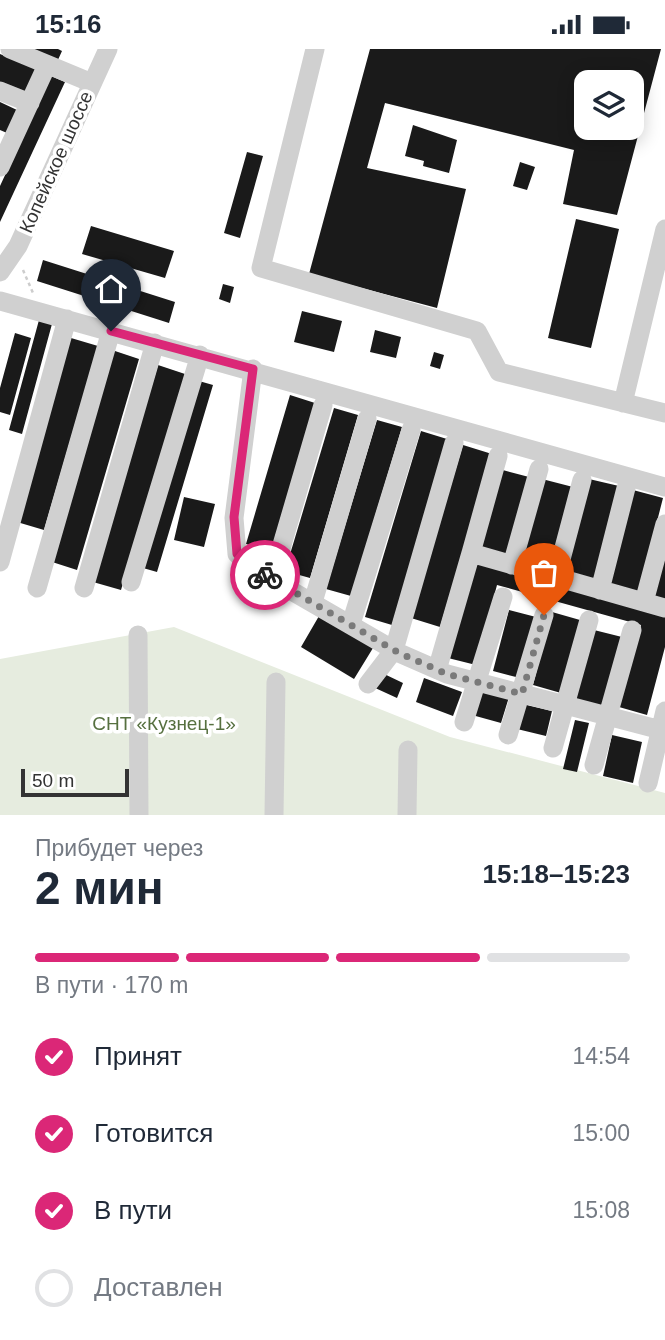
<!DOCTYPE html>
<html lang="ru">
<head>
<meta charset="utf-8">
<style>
	:root { --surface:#fff; --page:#f6f6f7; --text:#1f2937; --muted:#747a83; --line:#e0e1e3; --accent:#db2777 }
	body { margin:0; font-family:Arial,sans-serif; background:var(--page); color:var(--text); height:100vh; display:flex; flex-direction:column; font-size:26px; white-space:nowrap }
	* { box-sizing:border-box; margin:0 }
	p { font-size:23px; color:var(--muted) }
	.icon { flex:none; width:38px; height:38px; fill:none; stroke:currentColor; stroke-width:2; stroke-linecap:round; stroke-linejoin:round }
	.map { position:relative; height:766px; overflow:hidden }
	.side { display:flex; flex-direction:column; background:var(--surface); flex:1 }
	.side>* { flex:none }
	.tools { position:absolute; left:574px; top:21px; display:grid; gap:14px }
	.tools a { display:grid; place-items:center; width:70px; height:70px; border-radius:14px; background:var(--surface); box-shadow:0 4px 18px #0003; font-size:35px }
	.scale { position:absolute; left:21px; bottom:18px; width:108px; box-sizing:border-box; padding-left:7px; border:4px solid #333; border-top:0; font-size:19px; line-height:24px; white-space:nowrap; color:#333; -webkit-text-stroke:5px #fff; paint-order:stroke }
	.pin { position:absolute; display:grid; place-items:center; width:60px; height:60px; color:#fff; margin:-72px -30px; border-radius:50% 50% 50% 0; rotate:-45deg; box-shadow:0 0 7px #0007 }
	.pin .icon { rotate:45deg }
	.courier { position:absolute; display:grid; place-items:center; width:70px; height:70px; margin:-35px; border:5px solid #db2777; border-radius:50%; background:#fff; color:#222; box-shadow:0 2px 9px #0007 }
	.overview em { font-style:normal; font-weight:700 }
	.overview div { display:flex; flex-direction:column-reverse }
	.overview { display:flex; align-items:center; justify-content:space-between; height:119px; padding:0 35px }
	h1 { font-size:46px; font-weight:700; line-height:52px }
	.bar { display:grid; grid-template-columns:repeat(4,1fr); gap:10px 7px; align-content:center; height:84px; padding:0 35px }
	.bar i { height:9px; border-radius:5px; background:var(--line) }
	.bar .on { background:var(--accent) }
	.bar p { grid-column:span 4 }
	ol { padding:0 35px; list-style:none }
	li { display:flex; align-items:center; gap:21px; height:77px }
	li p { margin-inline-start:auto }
	li .icon { padding:7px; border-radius:50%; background:var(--accent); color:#fff; stroke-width:4 }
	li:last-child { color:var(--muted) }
	li i { width:38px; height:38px; border:4px solid var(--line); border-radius:50% }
	.status { display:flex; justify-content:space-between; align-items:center; height:49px; padding:0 35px; background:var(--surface); direction:ltr }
	.status svg { height:19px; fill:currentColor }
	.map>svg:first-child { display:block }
	.green { fill:#e6ecdf }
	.building { fill:#1a1a1a; fill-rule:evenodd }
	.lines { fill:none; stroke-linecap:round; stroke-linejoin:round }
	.path { stroke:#cdcdcd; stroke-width:2.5; stroke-dasharray:3.5 3.5; stroke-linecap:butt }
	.minor { stroke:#d0d0d0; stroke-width:19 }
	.done { stroke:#7a7a7a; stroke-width:7; stroke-dasharray:0 12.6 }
	.route { stroke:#db2777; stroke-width:9 }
	.labels { text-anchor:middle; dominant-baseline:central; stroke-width:7; stroke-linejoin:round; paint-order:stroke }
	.street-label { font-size:19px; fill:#333; stroke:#fff }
	.park-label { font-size:19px; fill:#56703f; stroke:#fff }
</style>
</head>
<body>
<div class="status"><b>15:16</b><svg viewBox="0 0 49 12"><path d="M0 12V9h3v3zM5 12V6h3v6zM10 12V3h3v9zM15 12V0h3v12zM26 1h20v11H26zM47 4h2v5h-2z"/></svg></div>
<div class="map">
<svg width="665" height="766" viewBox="0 0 665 766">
	<rect width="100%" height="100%" fill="#fff"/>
	<path class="green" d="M174,578L450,688L665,744V766H0V610Z"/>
	<path class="building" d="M28,0H58L62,2L57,13Z
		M370,0H661L617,166L563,155L574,101L385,54L367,119L466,140L437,259L309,225ZM586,33H632V79H586Z
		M0,5L36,20L25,47L0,36Z
		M51,27L65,33L0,173V137Z
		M0,53L17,61L7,84L0,81Z
		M413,76L457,91L449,124L423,117L424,112L405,107Z
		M247,103L263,107L240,189L224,184Z
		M520,113L535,118L527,141L513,137Z
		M576,170L619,180L591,299L548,289Z
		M91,177L174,202L165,229L82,205Z
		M43,211L175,253L169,274L37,232Z
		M223,235L234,238L230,254L219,250Z
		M302,262L342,272L334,303L294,293Z
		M39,271L52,275L22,385L9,381Z
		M375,281L401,288L396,309L370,303Z
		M15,284L31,289L10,366L0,363V339Z
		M71,289L98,297L44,481L17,473Z
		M112,301L139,310L77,521L49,512Z
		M434,303L444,306L440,320L430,317Z
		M158,316L185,325L121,541L93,533Z
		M199,332L213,336L157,523L143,519Z
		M290,346L315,354L271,502L246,495Z
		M334,359L358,366L310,529L285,522Z
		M377,371L402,378L351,547L326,540Z
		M421,382L447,390L392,576L365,568Z
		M463,396L492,405L440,578L411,569Z
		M499,420L529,428L509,507L479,499Z
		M542,430L573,438L551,520L520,512Z
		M589,430L619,437L595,531L565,523Z
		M633,441L663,449L639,543L609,535Z
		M184,448L215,455L204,498L174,491Z
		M665,508V550L654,547Z
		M473,513L665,566V598L647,666L619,658L641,576L497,536L476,616L448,609Z
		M509,561L536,568L520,629L493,622Z
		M552,563L580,571L561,644L533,636Z
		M319,567L373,599L354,630L301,598Z
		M594,581L622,588L603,659L575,651Z
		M380,623L403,634L397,649L373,638Z
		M424,629L462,643L453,667L416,653Z
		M480,640L509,648L501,674L472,666Z
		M522,655L552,662L546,687L517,680Z
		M575,671L589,674L577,723L563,720Z
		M612,686L642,693L633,734L603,727Z"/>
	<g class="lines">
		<path class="path" d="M23,221L33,244"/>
		<path class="minor" d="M10,0L92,34
			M315,0L261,219L477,282L499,323L665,364
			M0,42L30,54
			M0,118L47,16
			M0,223L18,197L108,0
			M0,252L665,438
			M253,320L234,469L237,505L264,526L399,604L447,625L665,682
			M623,354L665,180
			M471,504L498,407
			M0,513L67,270
			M512,516L539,420
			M556,529L582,431
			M272,530L323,356
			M131,533L200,306
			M37,539L111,282
			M84,539L155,294
			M600,541L626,439
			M313,553L367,370
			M644,553L665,475
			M351,575L411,381
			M138,586L139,766
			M437,621L471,504L665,559
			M368,635L394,601L454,394
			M464,673L503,548
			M508,686L544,566
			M553,699L589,571
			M594,716L632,581
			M648,734L665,662
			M274,766L276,633
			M407,766L408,701"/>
	</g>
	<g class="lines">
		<path class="done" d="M265,526L399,604L447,625L522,645L544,566"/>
		<path class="route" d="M111,282L253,320L234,468L237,505L265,526"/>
	</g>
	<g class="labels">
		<g class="street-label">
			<text transform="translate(56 113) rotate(-66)">Копейское шоссе</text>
		</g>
		<g class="park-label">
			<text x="164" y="674">СНТ «Кузнец-1»</text>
		</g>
	</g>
</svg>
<div class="tools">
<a><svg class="icon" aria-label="layers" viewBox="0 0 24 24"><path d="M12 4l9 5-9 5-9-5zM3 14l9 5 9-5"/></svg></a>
</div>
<div class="scale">50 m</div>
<div class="pin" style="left:544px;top:566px;background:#ea580c"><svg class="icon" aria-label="bag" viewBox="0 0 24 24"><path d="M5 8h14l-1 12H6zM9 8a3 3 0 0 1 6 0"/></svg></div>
<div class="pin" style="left:111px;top:282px;background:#1f2937"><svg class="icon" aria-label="home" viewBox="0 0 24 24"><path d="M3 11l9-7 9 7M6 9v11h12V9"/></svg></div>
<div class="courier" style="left:265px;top:526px"><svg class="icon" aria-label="bike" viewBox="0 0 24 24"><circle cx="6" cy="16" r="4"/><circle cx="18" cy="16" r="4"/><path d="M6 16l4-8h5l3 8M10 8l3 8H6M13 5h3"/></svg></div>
</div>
<section class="side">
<div class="overview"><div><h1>2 мин</h1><p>Прибудет через</p></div><em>15:18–15:23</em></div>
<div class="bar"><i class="on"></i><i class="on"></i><i class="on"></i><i></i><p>В пути · 170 m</p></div>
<ol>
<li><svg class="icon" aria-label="check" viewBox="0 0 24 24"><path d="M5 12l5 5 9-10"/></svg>Принят<p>14:54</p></li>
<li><svg class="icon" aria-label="check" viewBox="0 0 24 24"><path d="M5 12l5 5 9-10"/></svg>Готовится<p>15:00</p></li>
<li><svg class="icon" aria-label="check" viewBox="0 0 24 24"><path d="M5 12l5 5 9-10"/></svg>В пути<p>15:08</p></li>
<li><i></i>Доставлен</li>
</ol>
</section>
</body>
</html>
